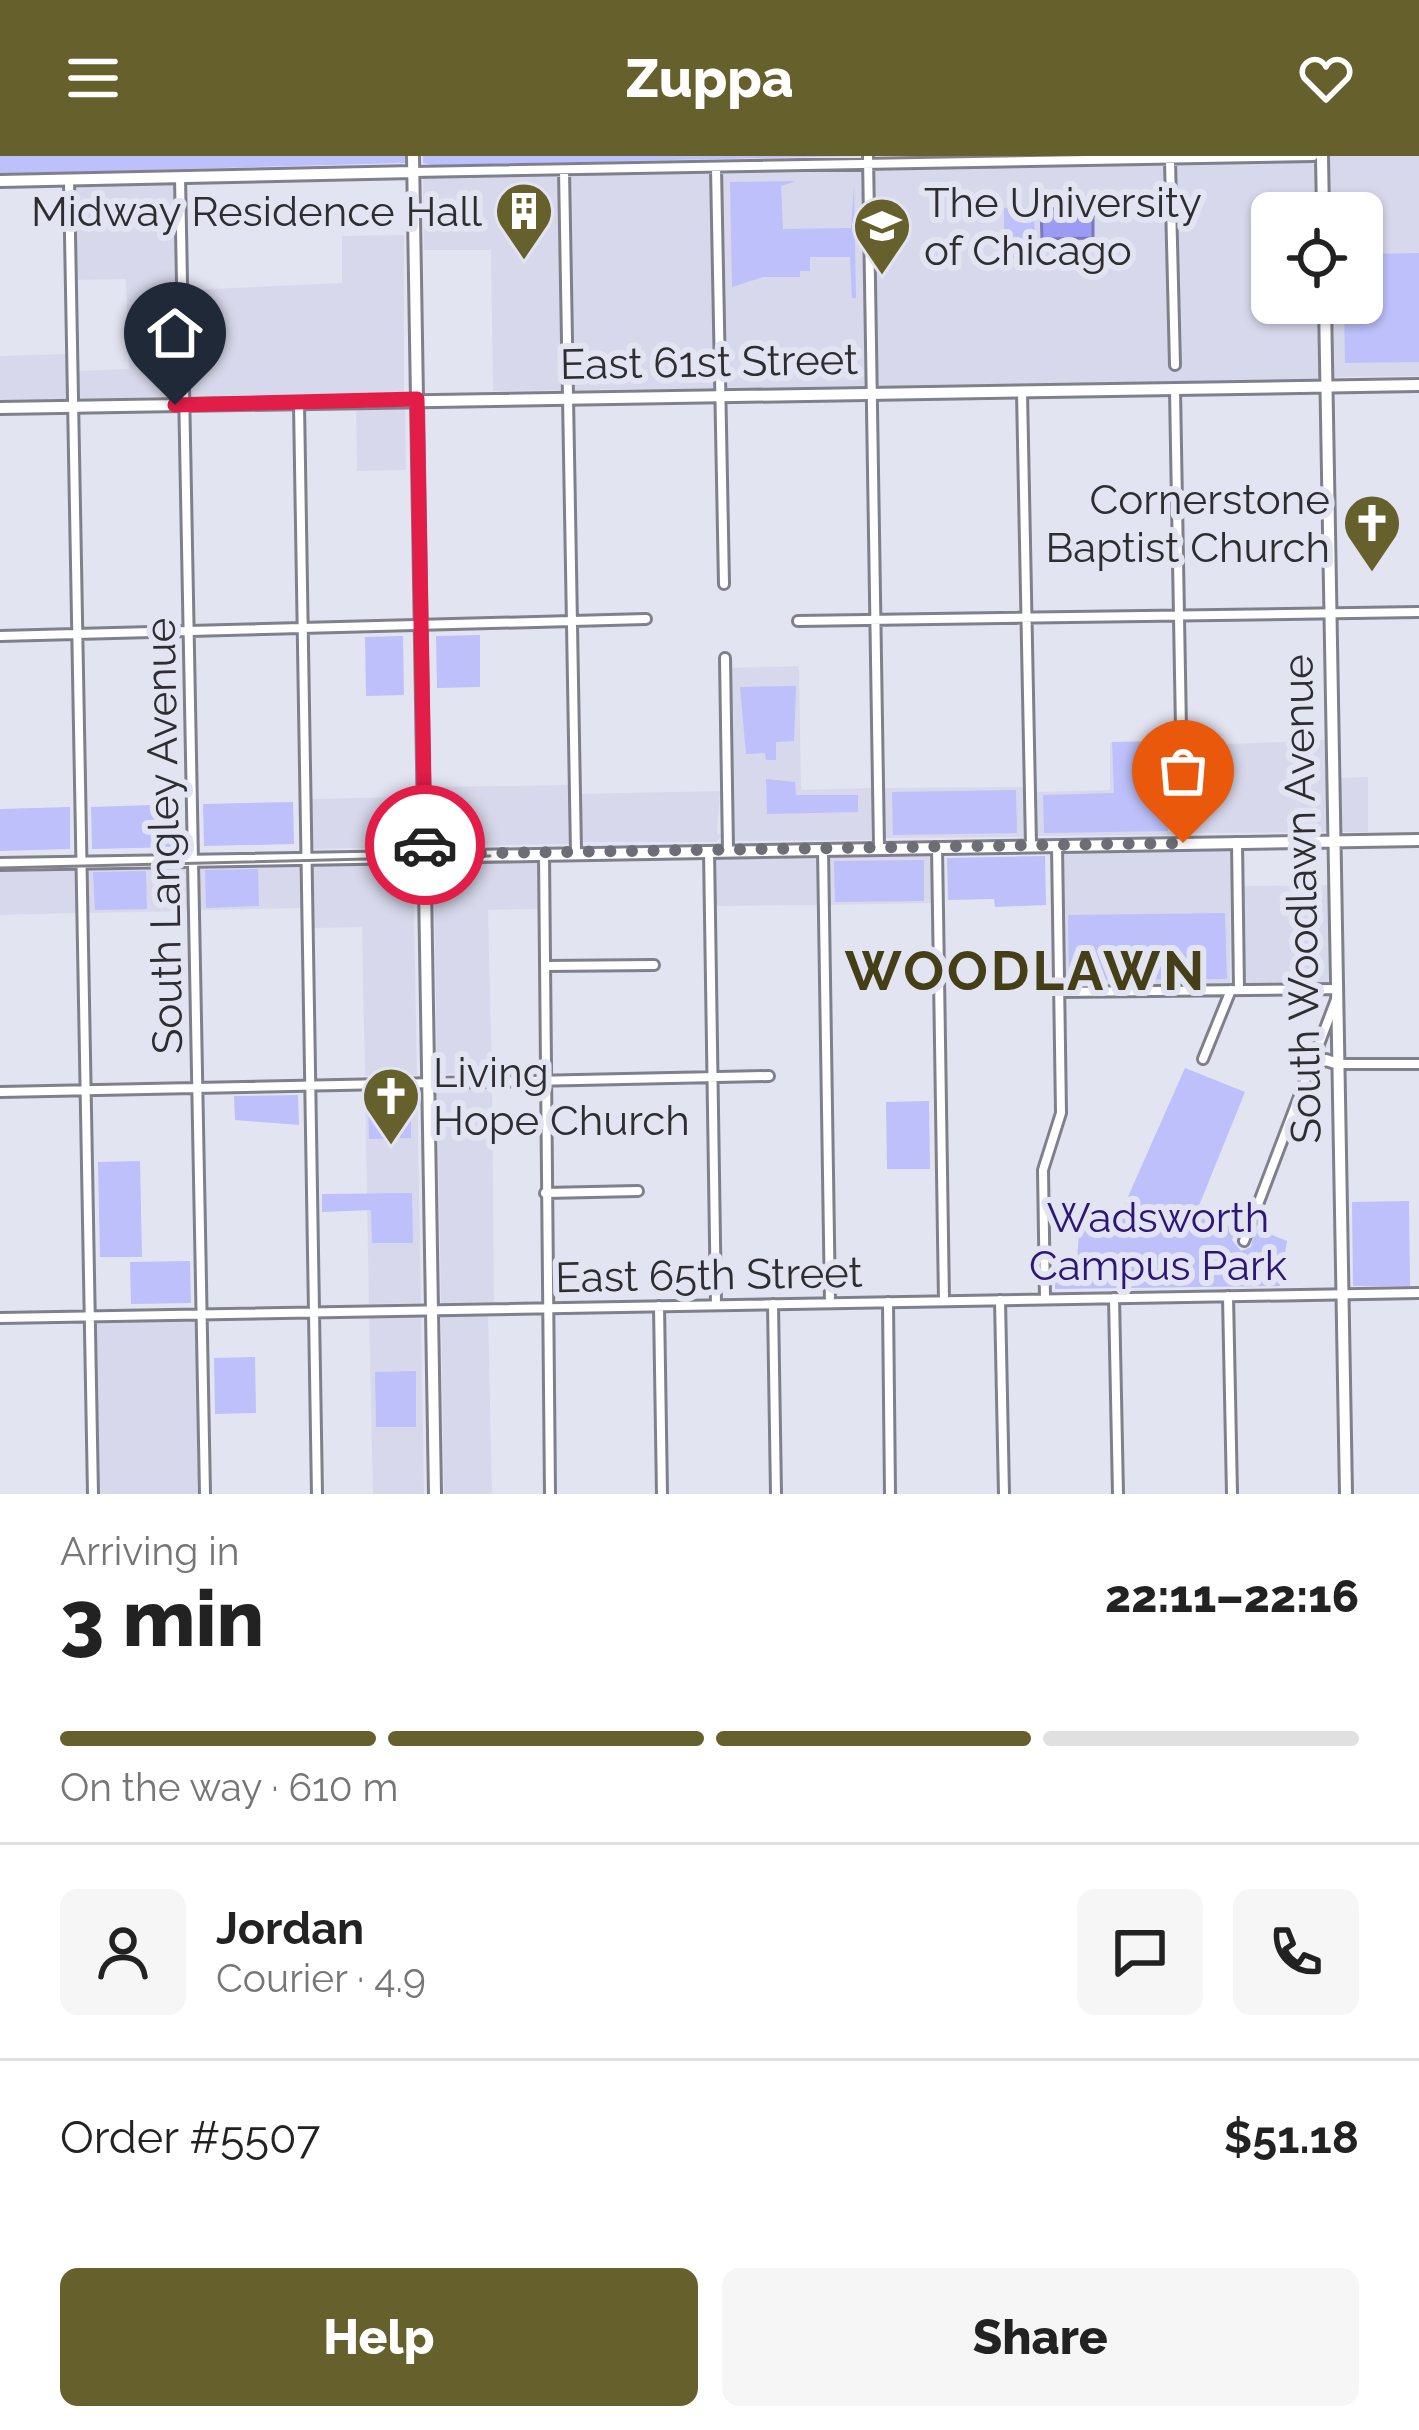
<!DOCTYPE html>
<html lang="en">
<head>
<meta charset="utf-8">
<style>
	:root { --surface:#fff; --page:#f6f6f6; --text:#222; --muted:#767676; --line:#e0e0e0; --accent:#66602d }
	body { margin:0; font-family:Raleway,sans-serif; background:var(--page); color:var(--text); height:100vh; display:flex; flex-direction:column; font-size:45px; white-space:nowrap }
	* { box-sizing:border-box; margin:0 }
	p { font-size:39px; color:var(--muted) }
	.icon { flex:none; width:66px; height:66px; fill:none; stroke:currentColor; stroke-width:2; stroke-linecap:round; stroke-linejoin:round }
	.map { position:relative; height:1338px; overflow:hidden }
	.drawer { display:flex; flex-direction:column; background:var(--surface); flex:1 }
	.drawer>* { flex:none }
	.fabs { position:absolute; left:1251px; top:36px; display:grid; gap:24px }
	.fabs a { display:grid; place-items:center; width:132px; height:132px; border-radius:18px; background:var(--surface); box-shadow:0 3px 9px #0004; font-size:60px }
	.pin { position:absolute; display:grid; place-items:center; width:102px; height:102px; color:#fff; margin:-123px -51px; border-radius:50% 50% 50% 0; rotate:-45deg; box-shadow:0 0 12px #0007 }
	.pin .icon { rotate:45deg }
	.courier { position:absolute; display:grid; place-items:center; width:120px; height:120px; margin:-60px; border:9px solid #e11d48; border-radius:50%; background:#fff; color:#222; box-shadow:0 3px 15px #0007 }
	.head em { font-style:normal; font-weight:800 }
	.head div { display:flex; flex-direction:column-reverse }
	.head { display:flex; align-items:center; justify-content:space-between; height:204px; padding:0 60px }
	h1 { font-size:78px; font-weight:800; line-height:90px }
	.bar { display:grid; grid-template-columns:repeat(4,1fr); gap:18px 12px; align-content:center; height:144px; padding:0 60px }
	.bar i { height:15px; border-radius:9px; background:var(--line) }
	.bar .selected { background:var(--accent) }
	.bar p { grid-column:span 4 }
	.line { display:flex; align-items:center; gap:30px; padding:0 60px; border-top:3px solid var(--line) }
	.line div { flex:1 }
	.round { display:grid; place-items:center; flex:none; width:126px; height:126px; border-radius:18px; background:var(--page) }
	.primary-button { display:flex; gap:24px; margin-top:auto; padding:24px 60px }
	.primary-button a { flex:1; height:138px; border-radius:18px; background:var(--accent); color:#fff; font-size:48px; font-weight:800; line-height:138px; text-align:center }
	.primary-button a+a { background:var(--page); color:var(--text) }
	header { display:flex; justify-content:space-between; align-items:center; height:156px; padding:0 60px; background:var(--accent); color:#fff; font-size:54px; font-weight:800 }
	.map>svg:first-child { display:block }
	.built { fill:#d7d8eb }
	.green { fill:#bdc0fa }
	.water { fill:#9b9bf4; stroke:#7a7aba; stroke-width:3 }
	.lines { fill:none; stroke-linecap:round; stroke-linejoin:round }
	.street-casing { stroke:#7f808b; stroke-width:14 }
	.secondary-casing { stroke:#7f808b; stroke-width:16 }
	.street { stroke:#fff; stroke-width:8 }
	.secondary { stroke:#fff; stroke-width:10 }
	.rail { stroke:#82828b; stroke-width:3 }
	.done { stroke:#6d6d75; stroke-width:12; stroke-dasharray:0 21.6 }
	.route { stroke:#e11d48; stroke-width:15 }
	.labels { text-anchor:middle; dominant-baseline:central; stroke-width:12; stroke-linejoin:round; paint-order:stroke }
	.poi-label { font-size:42px; fill:#2d2d32; stroke:#e3e4f1; text-anchor:start }
	.street-label { font-size:42px; fill:#2d2d32; stroke:#e3e4f1 }
	.park-label { font-size:42px; fill:#2c157b; stroke:#e3e4f1 }
	.district-label { font-size:54px; font-weight:bold; letter-spacing:3px; fill:#443f16; stroke:#e3e4f1 }
</style>
</head>
<body>
<header><svg class="icon" aria-label="menu" viewBox="0 0 24 24"><path d="M4 6h16M4 12h16M4 18h16"/></svg>Zuppa<svg class="icon" aria-label="heart" viewBox="0 0 24 24"><path d="M12 20l-8-8c-3-5 5-10 8-4 3-6 11-1 8 4z"/></svg></header>
<div class="map">
<svg width="1419" height="1338" viewBox="0 0 1419 1338">
	<rect width="100%" height="100%" fill="#e3e4f1"/>
	<path class="built" d="M1327,0H1419V220L1332,221L1330,147H1362V57H1328Z
		M1315,6L1316,57H1272V147H1318L1320,224L493,235L491,94H424L423,20Z
		M174,27L179,240L78,243L77,215L129,213L126,123L76,124L73,29Z
		M404,79V236L190,241L187,134L342,127V80Z
		M66,198L68,243L0,245V200Z
		M405,250L406,314L357,315L356,251Z
		M799,510L801,634L871,632V684L733,685L729,512Z
		M1326,584L1327,676L1187,677L1186,590Z
		M1175,585L1176,679L1035,680V636L1110,634V586Z
		M1368,621V676H1341L1338,622Z
		M569,629L570,688L434,690L432,631Z
		M1024,631L1026,681L885,682L884,632Z
		M720,635L717,678L722,679L717,686H581L579,638Z
		M412,641L414,691L311,693L310,643Z
		M1231,693L1230,829L1064,830L1062,696Z
		M931,697L932,747L828,749L827,700Z
		M817,699L818,749L714,750L715,700Z
		M541,704L539,753L488,754L492,917L437,918L434,705Z
		M413,705L417,919L365,920L362,771L312,772L311,707Z
		M300,709L301,752L200,754L199,711Z
		M189,711L190,755L89,757L87,714Z
		M76,713V757L0,759V715Z
		M1329,729L1328,828H1245L1242,730Z
		M437,930H492L494,1146L441,1147Z
		M417,932L421,1147L369,1148L365,933Z
		M441,1156L488,1157L492,1338H444Z
		M421,1158L424,1338H373L369,1159Z
		M196,1163L199,1338H98L95,1165Z"/>
	<path class="green" d="M0,0H405V7L0,18Z
		M423,0H861L433,9L423,7Z
		M796,25L781,30L783,73L851,72L854,30L856,142H852L850,101H810V115H800V121H763L732,131L730,26Z
		M1004,52H1034L1035,102H1004Z
		M1419,97V206L1345,207L1344,147H1362V98Z
		M480,479V531L437,532L436,480Z
		M403,480L404,539L366,540L365,481Z
		M796,530L794,585L776,586V604H766L765,597L746,598L740,531Z
		M1167,585L1168,675L1044,677L1043,639L1114,637L1112,586Z
		M766,623L795,626L796,639H858V656L767,658Z
		M1016,634L1017,677L893,679L892,636Z
		M293,646L294,688L204,690L203,648Z
		M182,648V691L92,693L91,651Z
		M70,651V693L0,695V653Z
		M1045,700L1046,749L995,751L994,743L948,744L947,702Z
		M924,704V745L835,746L834,705Z
		M258,713L259,750L206,752L205,714Z
		M146,715L147,753L95,754L93,716Z
		M1225,757L1227,823L1069,824L1068,759Z
		M1185,912L1245,936L1196,1057L1236,1073L1232,1084L1241,1095L1251,1091L1255,1072L1287,1085L1280,1130L1055,1133V1114L1076,1113L1082,1044L1119,1061Z
		M411,938V982L369,983L368,939Z
		M298,939L299,969L235,964L234,940Z
		M929,945L930,1013H887L886,946Z
		M140,1005L142,1101H100L98,1006Z
		M412,1037L413,1087H372L371,1054L322,1056V1038Z
		M1409,1045L1410,1130H1353L1352,1046Z
		M190,1105L191,1147L131,1148L130,1106Z
		M255,1201L256,1257L215,1258L214,1202Z
		M416,1215V1271H376L375,1216Z"/>
	<path class="water" d="M1093,52V82L1042,83L1041,53Z"/>
	<g class="lines">
		<defs>
			<path id="street" d="M868,0L879,691
				M1170,5L1175,209
				M716,12L724,428
				M564,14L576,696
				M413,16L1313,0
				M180,21L205,1338
				M69,24L93,1338
				M1175,234L1183,687
				M1022,236L1031,689
				M299,248L317,1338
				M798,465L1419,456
				M0,480L646,463
				M725,502L728,694
				M1237,686L1239,834
				M937,691L944,1145
				M823,694L830,1147
				M709,695L716,1149
				M544,698L550,1338
				M546,810L654,809
				M1059,836L1337,833
				M1203,903L1231,834
				M1338,908H1419
				M0,936L769,920
				M545,1037L638,1035
				M1244,1085L1337,841
				M1228,1140L1232,1338
				M1114,1142L1118,1338
				M1045,1143L1043,1014L1061,957L1057,690
				M1000,1144L1004,1338
				M888,1146L890,1338
				M773,1148L776,1338
				M659,1150L662,1338
				M0,1162L1419,1137"/>
			<path id="secondary" d="M413,0L435,1338
				M1322,0L1323,57
				M0,25L413,16
				M1325,147L1346,1338
				M0,252L1419,229
				M0,708L1419,684
				M1311,909L1326,904L1338,908"/>
		</defs>
		<use href="#street" class="street-casing"/>
		<use href="#secondary" class="secondary-casing"/>
		<use href="#street" class="street"/>
		<use href="#secondary" class="secondary"/>
		<path class="rail" d="M0,712L490,700"/>
	</g>
	<g class="lines">
		<path class="done" d="M425,689V698L1183,687"/>
		<path class="route" d="M175,249L417,243L425,689"/>
	</g>
	<defs>
		<symbol id="building-pin" viewBox="-11 -11 22 30"><path d="M0 17L-7.5 6A9.5 9.5 0 1 1 7.5 6Z" fill="#66602d" stroke="#e3e4f1"/><path d="M-4-6H4V6H1V3H-1V6H-4ZM-2.5-4.3h1.7v1.8h-1.7ZM.8-4.3h1.7v1.8H.8ZM-2.5-1h1.7V.8h-1.7ZM.8-1h1.7V.8H.8Z" fill="#fff"/></symbol>
		<symbol id="university-pin" viewBox="-11 -11 22 30"><path d="M0 17L-7.5 6A9.5 9.5 0 1 1 7.5 6Z" fill="#66602d" stroke="#e3e4f1"/><path d="M0-5L7-2L0 1L-7-2ZM-4 1L0 2.5L4 1V4Q0 6-4 4Z" fill="#fff"/></symbol>
		<symbol id="church-pin" viewBox="-11 -11 22 30"><path d="M0 17L-7.5 6A9.5 9.5 0 1 1 7.5 6Z" fill="#66602d" stroke="#e3e4f1"/><path d="M-1.2-6h2.4v3.5h3.3v2.4h-3.3V6h-2.4V-.1h-3.3v-2.4h3.3Z" fill="#fff"/></symbol>
	</defs>
	<g fill-rule="evenodd">
		<use href="#building-pin" x="491" y="22" width="66" height="90"/>
		<use href="#university-pin" x="849" y="37" width="66" height="90"/>
		<use href="#church-pin" x="1339" y="334" width="66" height="90"/>
		<use href="#church-pin" x="358" y="907" width="66" height="90"/>
	</g>
	<g class="labels">
		<g class="poi-label">
			<text x="924" y="46">The University<tspan x="924" dy="48">of Chicago</tspan></text>
			<text x="482" y="55" text-anchor="end">Midway Residence Hall</text>
			<text x="1330" y="343" text-anchor="end">Cornerstone<tspan x="1330" dy="48">Baptist Church</tspan></text>
			<text x="433" y="916">Living<tspan x="433" dy="48">Hope Church</tspan></text>
		</g>
		<g class="street-label">
			<text transform="translate(709 206) rotate(-1)">East 61st Street</text>
			<text transform="translate(164 680) rotate(-91)">South Langley Avenue</text>
			<text transform="translate(1302 743) rotate(-91)">South Woodlawn Avenue</text>
			<text transform="translate(709 1119) rotate(-1)">East 65th Street</text>
		</g>
		<g class="park-label">
			<text x="1158" y="1061">Wadsworth<tspan x="1158" dy="48">Campus Park</tspan></text>
		</g>
		<g class="district-label">
			<text x="1026" y="815">WOODLAWN</text>
		</g>
	</g>
</svg>
<div class="fabs">
<a><svg class="icon" aria-label="locate" viewBox="0 0 24 24"><circle cx="12" cy="12" r="6"/><path d="M12 2v4M12 18v4M2 12h4M18 12h4"/></svg></a>
</div>
<div class="pin" style="left:1183px;top:687px;background:#ea580c"><svg class="icon" aria-label="bag" viewBox="0 0 24 24"><path d="M5 8h14l-1 12H6zM9 8a3 3 0 0 1 6 0"/></svg></div>
<div class="pin" style="left:175px;top:249px;background:#1f2937"><svg class="icon" aria-label="home" viewBox="0 0 24 24"><path d="M3 11l9-7 9 7M6 9v11h12V9"/></svg></div>
<div class="courier" style="left:425px;top:689px"><svg class="icon" aria-label="car" viewBox="0 0 24 24"><path d="M5 17H2v-5l4-1 3-4h7l3 4 3 1v5h-3M9 17h6M6 11h13"/><circle cx="7" cy="17" r="2"/><circle cx="17" cy="17" r="2"/></svg></div>
</div>
<section class="drawer">
<div class="head"><div><h1>3 min</h1><p>Arriving in</p></div><em>22:11–22:16</em></div>
<div class="bar"><i class="selected"></i><i class="selected"></i><i class="selected"></i><i></i><p>On the way · 610 m</p></div>
<div class="line" style="height:216px"><a class="round"><svg class="icon" aria-label="person" viewBox="0 0 24 24"><circle cx="12" cy="8" r="4"/><path d="M4 21q1-7 8-7t8 7"/></svg></a><div><b>Jordan</b><p>Courier · 4.9</p></div><a class="round"><svg class="icon" aria-label="chat" viewBox="0 0 24 24"><path d="M4 5h16v11H9l-5 4z"/></svg></a><a class="round"><svg class="icon" aria-label="phone" viewBox="0 0 24 24"><path d="M5 4h4l2 5-3 2q2 4 5 5l2-3 5 2v4C11 20 4 13 5 4z"/></svg></a></div>
<div class="line" style="height:156px"><div>Order #5507</div><b>$51.18</b></div>
<div class="primary-button"><a>Help</a><a>Share</a></div>
</section>
</body>
</html>
